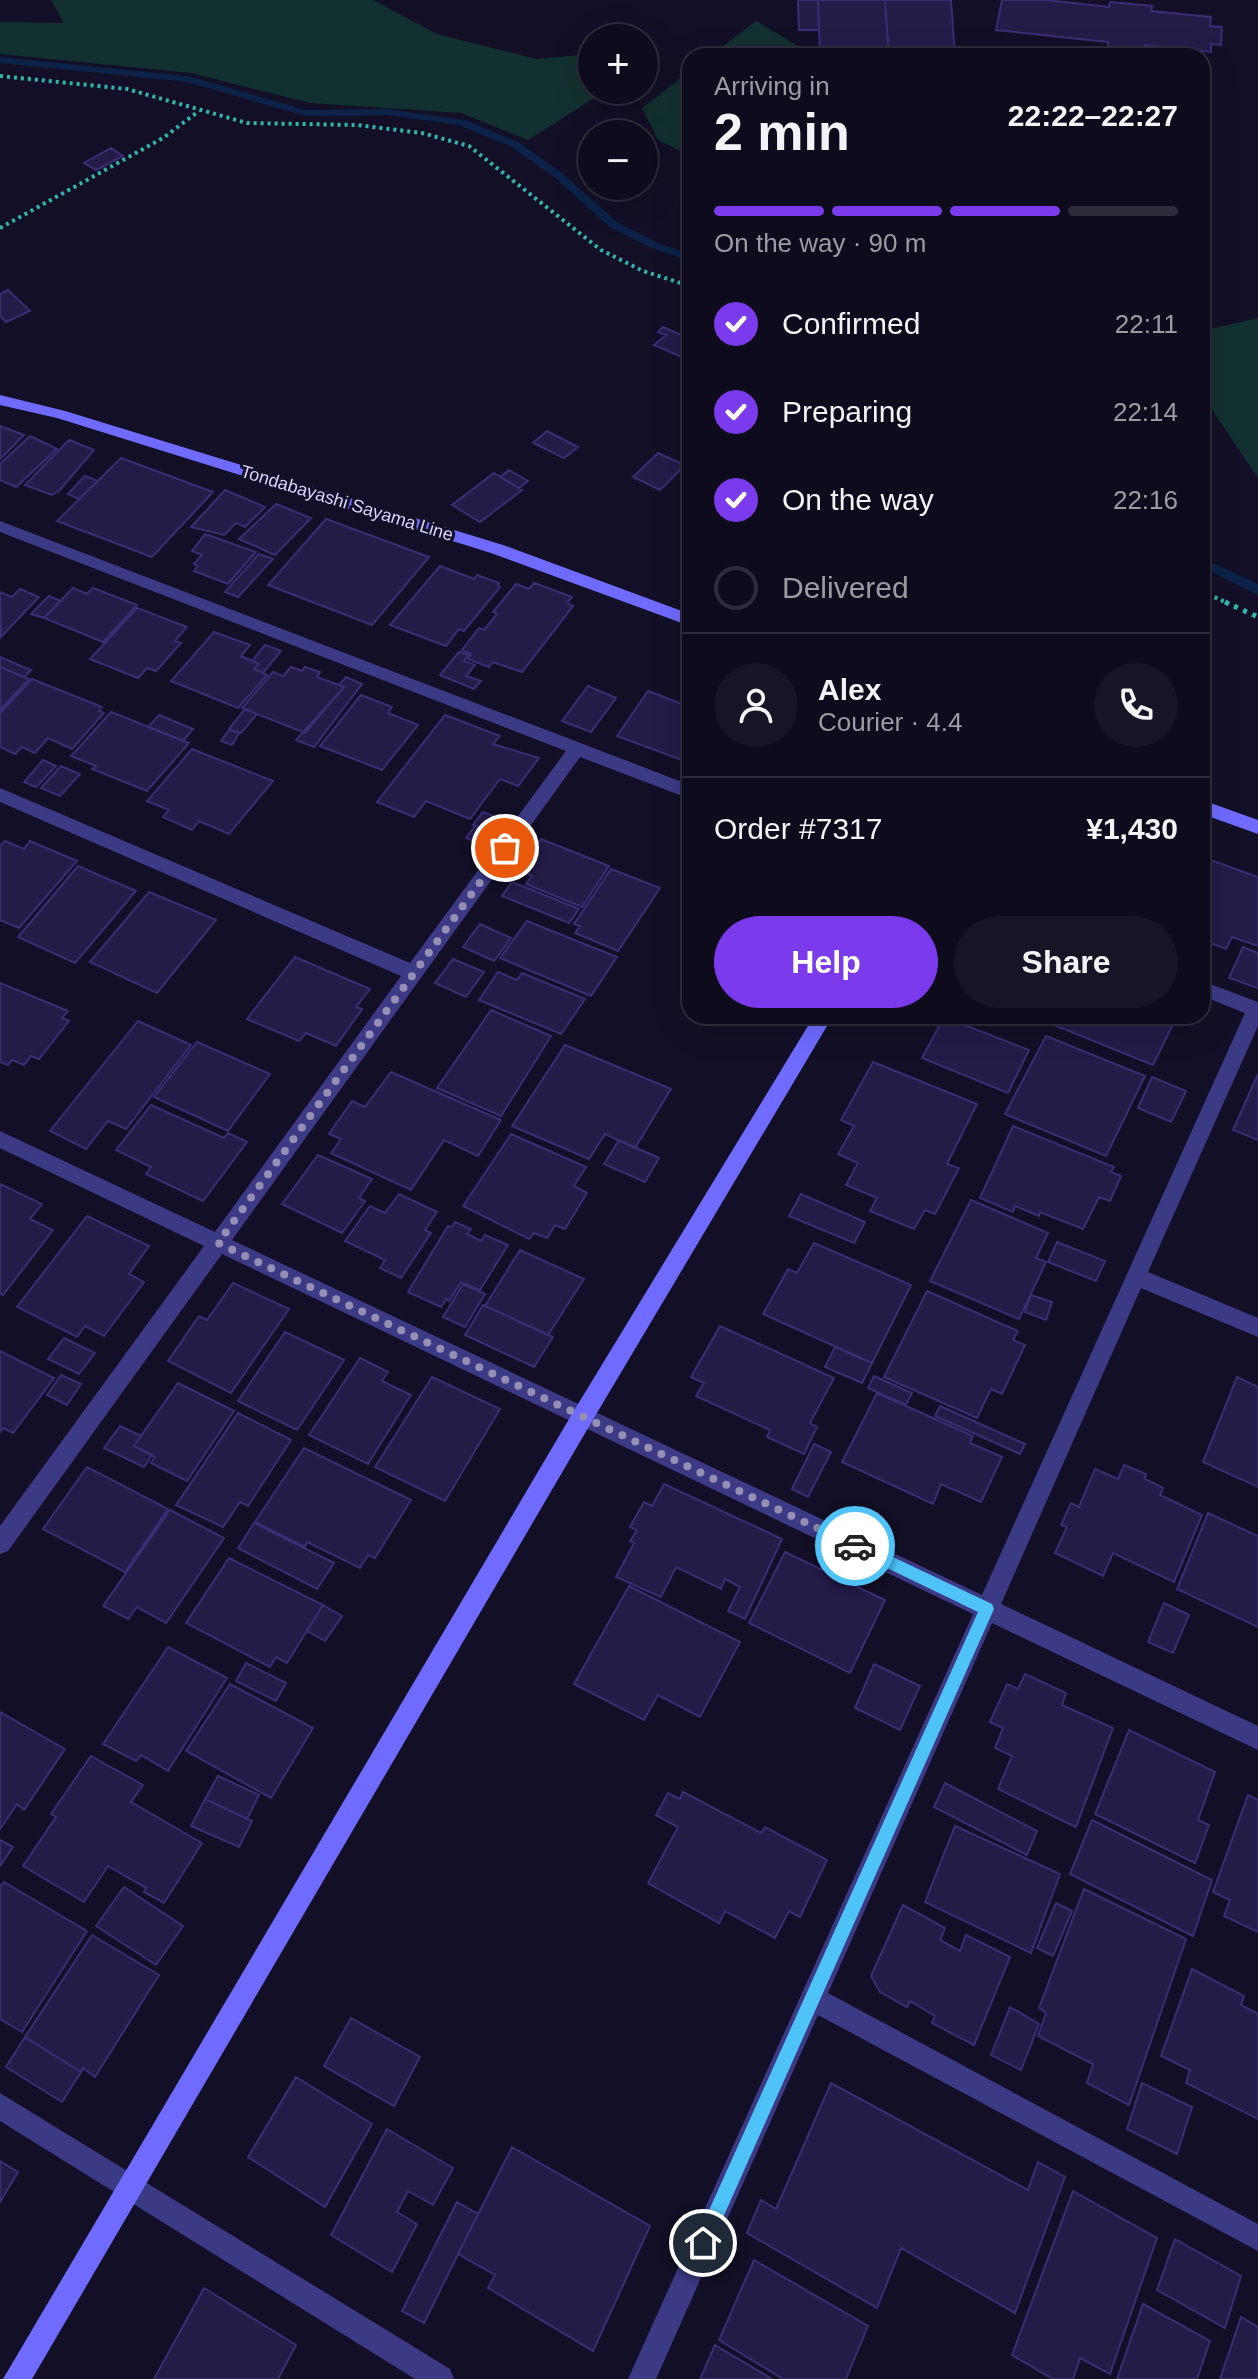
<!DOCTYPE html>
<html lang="en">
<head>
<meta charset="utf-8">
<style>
	:root { --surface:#0e0b1c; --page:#171425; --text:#f1f3f6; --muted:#9b9ba3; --line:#2e2b3b; --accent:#7c3aed }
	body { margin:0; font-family:Helvetica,sans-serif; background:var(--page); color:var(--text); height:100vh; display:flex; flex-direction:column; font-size:30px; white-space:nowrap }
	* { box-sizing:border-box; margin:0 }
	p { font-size:26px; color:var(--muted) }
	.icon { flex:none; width:44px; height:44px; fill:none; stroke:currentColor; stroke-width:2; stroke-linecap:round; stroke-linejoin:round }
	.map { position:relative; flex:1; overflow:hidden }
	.side { position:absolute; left:682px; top:48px; width:528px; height:976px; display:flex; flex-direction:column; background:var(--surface); border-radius:24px; box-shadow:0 8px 32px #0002,0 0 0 2px var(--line) }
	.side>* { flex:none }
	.controls { position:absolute; left:578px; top:24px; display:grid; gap:16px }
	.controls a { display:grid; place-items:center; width:80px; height:80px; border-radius:50%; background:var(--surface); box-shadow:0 8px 32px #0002,0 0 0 2px var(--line); font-size:40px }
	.pin { position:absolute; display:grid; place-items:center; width:68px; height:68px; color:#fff; margin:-34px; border:4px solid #fff; border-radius:50%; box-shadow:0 2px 8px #0007 }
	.courier { position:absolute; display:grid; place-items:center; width:80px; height:80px; margin:-40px; border:6px solid #4fc3f7; border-radius:50%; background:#fff; color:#222; box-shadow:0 2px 10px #0007 }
	.overview em { font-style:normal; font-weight:600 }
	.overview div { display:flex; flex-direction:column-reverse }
	.overview { display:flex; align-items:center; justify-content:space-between; height:136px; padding:0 32px }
	h1 { font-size:52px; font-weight:600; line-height:60px }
	.bar { display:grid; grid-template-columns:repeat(4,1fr); gap:12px 8px; align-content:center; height:96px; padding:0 32px }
	.bar i { height:10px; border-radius:6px; background:var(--line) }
	.bar .active { background:var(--accent) }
	.bar p { grid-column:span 4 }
	.line { display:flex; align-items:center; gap:20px; padding:0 32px; border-top:2px solid var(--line) }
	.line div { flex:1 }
	.round { display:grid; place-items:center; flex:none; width:84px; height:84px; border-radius:42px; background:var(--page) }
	ol { padding:0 32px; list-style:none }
	li { display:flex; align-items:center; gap:24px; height:88px }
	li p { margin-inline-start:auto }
	li .icon { padding:8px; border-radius:50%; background:var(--accent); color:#fff; stroke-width:4 }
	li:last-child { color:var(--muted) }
	li i { width:44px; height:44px; border:4px solid var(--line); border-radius:50% }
	.action { display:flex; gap:16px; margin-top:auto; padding:16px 32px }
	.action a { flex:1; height:92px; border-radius:48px; background:var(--accent); color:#fff; font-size:32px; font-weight:600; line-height:92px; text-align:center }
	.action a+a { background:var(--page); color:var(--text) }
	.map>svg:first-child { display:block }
	.green { fill:#12302f }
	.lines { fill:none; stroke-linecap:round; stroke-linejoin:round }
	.stream { fill:#0c2248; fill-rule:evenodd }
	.building { fill:#241b47; stroke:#3b2d73; stroke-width:2 }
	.path-far1 { stroke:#2fb8b0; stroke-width:4; stroke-dasharray:3 4; stroke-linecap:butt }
	.path { stroke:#2fb8b0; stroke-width:5; stroke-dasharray:4 6; stroke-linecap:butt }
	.street { fill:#3d3a85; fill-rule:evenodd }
	.secondary { fill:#6f6bff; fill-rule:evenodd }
	.route { fill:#4fc3f7 }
	.done { stroke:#948fb3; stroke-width:8; stroke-dasharray:0 14.4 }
	.labels { text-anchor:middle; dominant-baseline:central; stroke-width:6; stroke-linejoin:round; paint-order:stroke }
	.far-street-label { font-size:18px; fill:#d9d4ff; stroke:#130f26 }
</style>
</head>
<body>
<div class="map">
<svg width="1258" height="2379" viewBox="0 0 1258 2379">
	<rect width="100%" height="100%" fill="#130f26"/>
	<path class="green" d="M51,0H373L437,34L537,59L592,54V90H607L528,140L461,113L310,103L191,73L0,54V22L64,23Z
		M756,21L798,46L802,56H710Z
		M690,71V154H686L658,140L642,108Z
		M1258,318V478L1202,395V331Z"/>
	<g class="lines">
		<path class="stream" d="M0,57L188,76L306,110L387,109L465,120L518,142L561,172L618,223L660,244L690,254V261L652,248L610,227L553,176L510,146L459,125L387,115L306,116L187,82L0,63Z
			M1202,558L1258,584V595L1202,567Z"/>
	</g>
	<path class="building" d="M798,0H818L819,30H799Z
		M818,0H885L889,56H820Z
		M885,0H951L955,56H889Z
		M1002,0H1046L1109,7L1110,2L1152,6L1151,11L1211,17L1210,26L1222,27L1221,45L1211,44V52L1145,45V51L1108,47V42L996,30Z
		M111,148L123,156L96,170L84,163Z
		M8,290L30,311L6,322L0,316V294Z
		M663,327L690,339V353L684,358L654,345L666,335L658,332Z
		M0,426L24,435L0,459Z
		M547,431L578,447L564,458L533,443Z
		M30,436L57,449L16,487L0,480V464Z
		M69,440L94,450L59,491L52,495L25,485Z
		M658,453L685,465L660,490L633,477Z
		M121,458L213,492L152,557L57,521Z
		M509,470L528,481L519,488L500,477Z
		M494,473L522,490L480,522L452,505Z
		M85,476L98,481L79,499L68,494Z
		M225,490L265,507L245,527L236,523L224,535L191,527Z
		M276,504L311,518L275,555L239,539Z
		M326,519L429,557L372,625L268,585Z
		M205,534L256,552L228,584L194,571L198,566L194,564L202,555L192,551Z
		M259,554L273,559L238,597L225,592Z
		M440,566L474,579L477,575L499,583L498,586L500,587L464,631L459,629L446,646L390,625Z
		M534,583L572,597L567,603L573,606L522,672L493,662L489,667L468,659L471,654L462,650L479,628L484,630L497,614L493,612L516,584L529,589Z
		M73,588L87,594L93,588L137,605L103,642L44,618Z
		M20,589L39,597L1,637L0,592L12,597Z
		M49,596L61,601L44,618L31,614Z
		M137,608L187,627L175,641L181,643L156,671L147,668L138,678L90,659Z
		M214,632L250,645L241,656L259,664L254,669L267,675L238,708L171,681Z
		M265,645L281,651L263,673L254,669L259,664L252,661Z
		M459,652L468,655L464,661L475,665L466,676L481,681L474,689L440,675Z
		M0,657L31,670L24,677L0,667Z
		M0,667L29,679L0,710Z
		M291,667L302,671L305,667L320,672L317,677L344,687L305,733L242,708L273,672L283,676Z
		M346,677L362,684L314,747L296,740L344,687L339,685Z
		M32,679L102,707L99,711L104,713L72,749L48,738L35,753L22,747L15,754L0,747V713Z
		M588,686L616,698L591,732L562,721Z
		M648,691L690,707V763L617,736Z
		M361,695L392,707L388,713L418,725L382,770L320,746Z
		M245,709L257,714L241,733L229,729Z
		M111,712L189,743L147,791L92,769L96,766L71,756Z
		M159,715L193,729L183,741L148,727Z
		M445,715L500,736L493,744L539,758L518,786L500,779L470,819L426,801L414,817L377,802Z
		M229,730L239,733L232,745L221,741Z
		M192,749L273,781L229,834L199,821L192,830L163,817L169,810L147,801Z
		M43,760L56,766L36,787L24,782Z
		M61,766L80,774L60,796L41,788Z
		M483,812L502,820L493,833L473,825Z
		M475,826L491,831L482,844L466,838Z
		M541,839L609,866L582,907L526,884L532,876L519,871Z
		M5,841L24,849L30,841L77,861L19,928L0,920V846Z
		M1202,857L1258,877V946L1232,937L1226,949L1202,940Z
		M78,866L136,891L75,963L18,937Z
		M611,869L660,888L618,951L575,933L580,926L574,924Z
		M512,882L579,909L569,923L502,896Z
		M149,892L216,920L157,993L90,962Z
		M527,921L617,957L591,996L500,958Z
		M480,924L511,938L494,961L463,947Z
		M1243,947L1258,953V988L1229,978Z
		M295,957L370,989L356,1007L362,1009L336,1046L306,1033L299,1041L247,1019Z
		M453,959L484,972L466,997L435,983Z
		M498,972L517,980L522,973L585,999L561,1034L479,1000Z
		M0,983L68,1011L62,1018L69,1021L39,1059L31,1056L24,1065L12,1060L8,1065L0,1062Z
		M491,1010L551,1036L501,1116L437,1088Z
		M1053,1016H1177L1153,1065L1049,1023Z
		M944,1017L1029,1050L1008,1093L922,1058Z
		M138,1021L191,1045L126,1129L108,1121L86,1149L50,1131Z
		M1046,1036L1145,1076L1106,1156L1005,1114Z
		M197,1042L270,1074L228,1131L154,1097Z
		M565,1045L671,1089L635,1148L605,1134L589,1159L512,1126Z
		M873,1062L977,1104L947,1164L959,1168L935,1214L925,1210L914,1229L870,1211L877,1198L846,1185L858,1163L838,1154L854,1126L841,1120Z
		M391,1072L501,1120L478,1156L444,1140L411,1190L331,1153L341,1139L329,1134L352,1101L365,1107Z
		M1258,1074V1140L1233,1130Z
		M1152,1077L1186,1091L1171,1122L1138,1108Z
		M151,1105L224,1138L228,1133L247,1142L203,1201L146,1174L151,1167L116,1150Z
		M1013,1126L1114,1167L1111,1172L1121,1176L1110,1201L1099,1197L1083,1229L1040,1212L1039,1216L1015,1206L1013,1212L980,1198Z
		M511,1134L586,1167L574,1186L587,1193L565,1229L555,1225L547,1238L534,1233L529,1239L463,1206Z
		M619,1140L659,1158L645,1182L604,1164Z
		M318,1155L372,1179L359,1198L365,1201L342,1233L282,1204Z
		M0,1184L42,1204L30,1219L53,1230L3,1295L0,1293Z
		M399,1194L437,1212L425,1230L431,1233L401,1278L380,1268L385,1260L345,1241L370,1206L385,1213Z
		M801,1194L865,1222L854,1243L789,1216Z
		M971,1200L1048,1233L1036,1258L1046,1262L1019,1319L930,1281Z
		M87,1216L149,1246L129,1274L144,1282L104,1336L85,1326L77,1337L17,1307Z
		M455,1222L471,1229L467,1234L481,1241L485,1235L508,1245L480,1290L461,1282L449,1301L446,1299L441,1307L408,1292L448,1226L452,1227Z
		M1057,1242L1105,1261L1096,1281L1048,1262Z
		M814,1243L911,1285L872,1363L763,1314L788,1269L797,1273Z
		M520,1250L584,1279L548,1335L485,1306Z
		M233,1283L289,1309L231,1393L168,1361L199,1316L207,1320Z
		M463,1284L485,1294L465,1327L443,1317Z
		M927,1291L1018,1331L1013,1340L1025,1345L1002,1394L991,1389L977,1418L884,1377Z
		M1031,1295L1052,1302L1046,1320L1025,1312Z
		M483,1305L553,1337L534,1367L465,1335Z
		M720,1326L834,1378L810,1423L817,1427L804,1454L767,1437L770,1430L696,1396L704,1383L691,1377Z
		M285,1332L344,1360L297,1430L238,1401Z
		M64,1338L95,1353L79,1374L48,1359Z
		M835,1347L872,1363L862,1383L825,1367Z
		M0,1351L54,1378L13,1433L3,1428L0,1432Z
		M360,1358L388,1372L382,1381L411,1395L368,1464L309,1435Z
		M61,1375L81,1384L67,1405L47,1395Z
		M874,1376L912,1393L906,1405L868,1388Z
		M432,1377L500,1409L445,1501L375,1467Z
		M1237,1377L1258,1387V1487L1203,1462Z
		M178,1383L234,1411L187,1481L151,1463L155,1457L134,1446Z
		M877,1393L973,1436L970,1443L1002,1457L981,1502L941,1484L933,1504L842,1462Z
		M940,1406L1025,1444L1020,1454L935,1416Z
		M238,1413L291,1440L248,1506L240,1502L223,1527L176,1505Z
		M120,1426L141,1436L134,1446L152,1455L144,1467L104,1448Z
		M814,1444L831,1452L808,1497L792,1489Z
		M304,1448L411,1500L375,1558L368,1555L360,1568L307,1542L305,1547L255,1522Z
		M1124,1465L1146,1474L1145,1479L1163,1488L1160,1495L1202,1515L1174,1582L1113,1553L1103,1576L1055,1553L1067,1527L1061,1525L1071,1503L1079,1507L1095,1469L1118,1479Z
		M87,1467L168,1509L125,1572L43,1529Z
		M664,1484L782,1539L745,1619L728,1611L740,1587L725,1579L721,1589L676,1567L661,1597L616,1577L634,1543L630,1541L637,1530L630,1527L644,1502L652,1506Z
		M170,1510L224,1538L166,1623L137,1607L128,1619L103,1606Z
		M1208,1513L1258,1536V1627L1177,1589Z
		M254,1523L334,1563L317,1589L238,1548Z
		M785,1552L885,1600L850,1673L749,1623Z
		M229,1558L323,1605L287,1663L276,1657L270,1667L186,1623Z
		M629,1586L740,1642L700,1717L658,1695L644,1720L574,1684Z
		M1164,1603L1189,1615L1173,1653L1148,1642Z
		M323,1605L342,1616L325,1641L307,1631Z
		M168,1647L227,1678L168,1771L141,1755L136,1761L103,1744Z
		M246,1663L286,1683L276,1701L236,1681Z
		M874,1664L920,1686L900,1730L855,1708Z
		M1025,1674L1066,1693L1062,1705L1113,1728L1076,1827L998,1789L1012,1756L995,1748L1003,1728L990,1722L1007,1684L1018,1689Z
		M230,1684L313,1728L271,1798L186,1751Z
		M0,1712L65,1749L24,1810L17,1804L0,1829Z
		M1129,1730L1215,1772L1198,1820L1209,1825L1195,1863L1095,1814Z
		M91,1756L143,1785L131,1802L202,1843L164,1903L144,1892L146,1888L108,1866L84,1902L23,1866L56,1817L51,1814Z
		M218,1776L259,1795L247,1819L205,1799Z
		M945,1783L1037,1831L1027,1855L934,1807Z
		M683,1792L761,1833L765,1827L827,1860L800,1917L789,1911L775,1938L725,1911L719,1923L648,1883L678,1827L656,1815L668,1793L680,1799Z
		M1248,1795L1258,1800V1932L1224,1916L1230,1900L1213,1892Z
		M205,1799L252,1821L239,1847L191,1826Z
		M1092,1820L1212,1880L1193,1936L1070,1874Z
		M955,1826L1060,1874L1031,1953L925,1902Z
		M0,1840L13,1847L0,1866Z
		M4,1882L87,1931L22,2032L0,2019V1887Z
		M124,1887L183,1926L156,1965L96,1926Z
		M1084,1889L1186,1939L1129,2105L1087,2083L1093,2064L1038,2036L1046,2013L1039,2008Z
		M1056,1903L1072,1911L1053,1956L1037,1948Z
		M903,1905L945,1928L940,1940L960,1951L966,1935L1010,1957L974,2045L932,2023L935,2016L910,2001L907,2007L880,1992L871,1976Z
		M92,1935L159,1975L95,2077L83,2068L81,2072L25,2037Z
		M1192,1969L1244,1996L1241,2005L1258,2014V2119L1186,2083L1190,2070L1161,2056Z
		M1010,2007L1039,2024L1021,2070L991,2055Z
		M351,2018L420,2057L394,2106L324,2066Z
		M25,2037L81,2072L62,2102L6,2067Z
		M296,2077L372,2124L325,2207L248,2157Z
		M831,2083L1028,2190L1038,2162L1065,2177L1015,2313L901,2248L877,2308L747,2233L761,2200L776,2209Z
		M1142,2083L1192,2107L1177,2154L1127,2129Z
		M387,2129L453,2168L433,2205L408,2191L397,2212L417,2224L392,2272L331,2235Z
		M512,2147L650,2226L593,2351L488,2288L495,2275L458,2254Z
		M0,2161L18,2172L0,2202Z
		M1073,2191L1157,2238L1110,2374L1080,2358L1073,2379H1053L1012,2355Z
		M457,2202L478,2214L424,2323L402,2311Z
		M1175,2239L1241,2276L1225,2328L1157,2290Z
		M754,2260L868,2326L846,2379H783L719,2340Z
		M204,2288L296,2345L278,2379H154Z
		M1143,2304L1210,2341L1197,2379H1117Z
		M1241,2317L1258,2327V2379H1220Z
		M715,2345L772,2379H700Z"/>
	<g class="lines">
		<path class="path-far1" d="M0,76L127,89L247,123L357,125L422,133L469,146L601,250L643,271L690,286
			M0,228L163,138L199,111
			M1202,591L1229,604"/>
		<path class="path" d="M1225,602L1258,617"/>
		<path class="street" d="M0,521L690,785V799L580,757L232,1240L982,1595L1245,1013L1202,996V981L1258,1002V1026L1148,1272L1258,1318V1337L1141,1288L1001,1604L1258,1726V1750L992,1623L828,1993L1258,2224V2251L818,2015L656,2379H628L973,1614L222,1254L8,1551L0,1554V1526L204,1246L0,1148V1131L215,1232L401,976L0,802V788L410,963L566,751L0,532Z
			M0,2093L450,2369L454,2379H415L0,2121Z"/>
		<path class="secondary" d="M0,395L65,411L503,545L690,614V626L491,553L57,418L0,405Z
			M1202,800L1258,820V834L1202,814Z
			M814,1016H833L591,1423L32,2379H3L575,1409Z"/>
	</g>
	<path class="route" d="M855,1539L992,1604L994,1609L709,2249L703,2252L697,2249L694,2243L697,2237L978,1612L850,1550V1541Z"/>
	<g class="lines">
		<path class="done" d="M505,848L218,1243L855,1546"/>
	</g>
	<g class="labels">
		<g class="far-street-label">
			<text transform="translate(347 503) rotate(17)">Tondabayashi Sayama Line</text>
		</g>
	</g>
</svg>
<div class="controls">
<a>+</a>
<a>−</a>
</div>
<div class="pin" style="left:505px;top:848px;background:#ea580c"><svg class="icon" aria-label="bag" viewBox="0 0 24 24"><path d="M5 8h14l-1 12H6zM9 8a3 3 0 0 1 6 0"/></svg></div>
<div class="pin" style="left:703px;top:2243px;background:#1f2937"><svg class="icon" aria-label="home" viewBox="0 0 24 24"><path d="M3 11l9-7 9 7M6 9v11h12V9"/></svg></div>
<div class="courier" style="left:855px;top:1546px"><svg class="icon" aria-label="car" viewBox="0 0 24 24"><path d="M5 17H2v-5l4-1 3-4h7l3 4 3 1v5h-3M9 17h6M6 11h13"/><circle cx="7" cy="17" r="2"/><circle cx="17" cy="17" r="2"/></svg></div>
<section class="side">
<div class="overview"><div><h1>2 min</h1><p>Arriving in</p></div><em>22:22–22:27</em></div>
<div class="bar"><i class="active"></i><i class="active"></i><i class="active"></i><i></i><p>On the way · 90 m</p></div>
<ol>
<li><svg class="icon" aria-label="check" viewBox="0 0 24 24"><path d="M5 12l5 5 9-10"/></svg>Confirmed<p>22:11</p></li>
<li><svg class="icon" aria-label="check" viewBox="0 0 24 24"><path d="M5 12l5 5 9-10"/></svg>Preparing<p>22:14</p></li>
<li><svg class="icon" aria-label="check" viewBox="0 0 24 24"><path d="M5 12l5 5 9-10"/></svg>On the way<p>22:16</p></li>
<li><i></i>Delivered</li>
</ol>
<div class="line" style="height:144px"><a class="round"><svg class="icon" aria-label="person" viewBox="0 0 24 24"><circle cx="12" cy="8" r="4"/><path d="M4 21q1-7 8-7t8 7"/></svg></a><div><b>Alex</b><p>Courier · 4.4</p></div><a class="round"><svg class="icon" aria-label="phone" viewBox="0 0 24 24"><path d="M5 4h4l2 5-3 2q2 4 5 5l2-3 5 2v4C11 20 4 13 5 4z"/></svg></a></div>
<div class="line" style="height:104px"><div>Order #7317</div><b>¥1,430</b></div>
<div class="action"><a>Help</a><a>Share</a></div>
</section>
</div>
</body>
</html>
